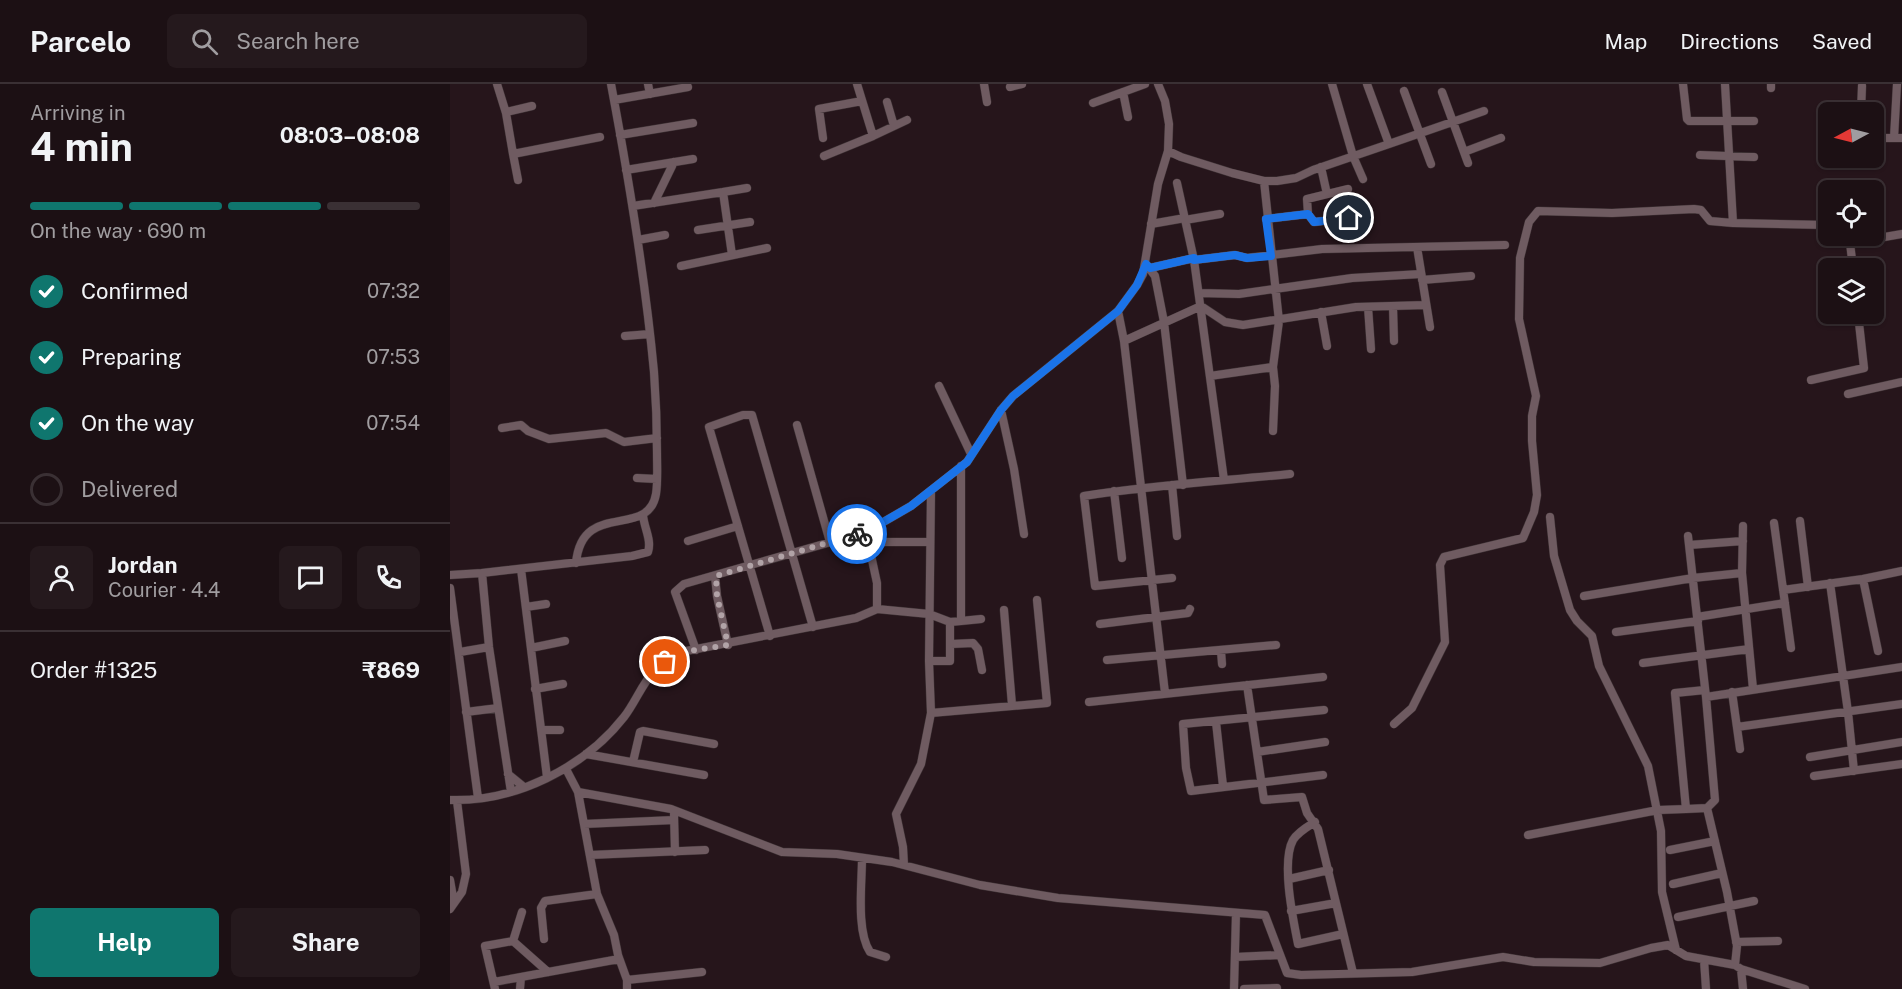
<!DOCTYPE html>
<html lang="en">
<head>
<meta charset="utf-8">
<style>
	:root { --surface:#1c1014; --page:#25191d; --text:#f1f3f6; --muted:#a09da0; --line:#3a3034; --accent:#0f766e }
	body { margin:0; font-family:"Public Sans",sans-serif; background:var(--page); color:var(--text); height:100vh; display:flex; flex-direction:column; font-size:22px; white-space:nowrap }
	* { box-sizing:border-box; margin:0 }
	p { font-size:20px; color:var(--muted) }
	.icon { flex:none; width:33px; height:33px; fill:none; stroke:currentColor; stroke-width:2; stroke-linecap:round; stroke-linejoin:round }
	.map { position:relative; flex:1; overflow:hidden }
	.side { display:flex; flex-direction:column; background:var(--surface); width:450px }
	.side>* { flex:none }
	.needle { width:39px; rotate:263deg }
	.tools { position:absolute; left:1368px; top:18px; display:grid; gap:12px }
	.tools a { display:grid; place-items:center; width:66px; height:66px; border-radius:9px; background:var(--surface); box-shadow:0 2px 4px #0004,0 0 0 2px var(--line); font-size:30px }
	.pin { position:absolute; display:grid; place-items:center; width:51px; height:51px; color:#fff; margin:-26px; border:3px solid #fff; border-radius:50%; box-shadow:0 2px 6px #0007 }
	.courier { position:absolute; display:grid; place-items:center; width:60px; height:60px; margin:-30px; border:4px solid #1a73e8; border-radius:50%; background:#fff; color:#222; box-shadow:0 2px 8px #0007 }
	.summary em { font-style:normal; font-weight:700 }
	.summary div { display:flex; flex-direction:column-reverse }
	.summary { display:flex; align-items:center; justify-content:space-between; height:102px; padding:0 30px }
	h1 { font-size:39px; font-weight:700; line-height:45px }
	.bar { display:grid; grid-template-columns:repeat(4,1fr); gap:9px 6px; align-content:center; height:72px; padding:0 30px }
	.bar i { height:8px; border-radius:4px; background:var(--line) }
	.bar .active { background:var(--accent) }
	.bar p { grid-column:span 4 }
	.line { display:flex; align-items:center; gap:15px; padding:0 30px; border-top:2px solid var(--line) }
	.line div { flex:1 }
	.round { display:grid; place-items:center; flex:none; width:63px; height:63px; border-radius:9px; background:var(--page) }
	ol { padding:0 30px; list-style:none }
	li { display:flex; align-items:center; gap:18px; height:66px }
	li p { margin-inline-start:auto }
	li .icon { padding:6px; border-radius:50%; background:var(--accent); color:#fff; stroke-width:4 }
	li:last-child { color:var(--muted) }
	li i { width:33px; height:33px; border:3px solid var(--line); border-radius:50% }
	.action { display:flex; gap:12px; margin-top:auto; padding:12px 30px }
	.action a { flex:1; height:69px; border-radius:9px; background:var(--accent); color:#fff; font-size:24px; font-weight:700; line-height:69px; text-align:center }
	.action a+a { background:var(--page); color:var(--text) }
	header { display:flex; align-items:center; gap:36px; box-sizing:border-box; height:84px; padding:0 30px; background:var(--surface); border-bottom:2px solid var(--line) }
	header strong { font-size:28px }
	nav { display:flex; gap:33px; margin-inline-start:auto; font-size:21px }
	.search { width:420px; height:54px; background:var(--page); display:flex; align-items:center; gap:15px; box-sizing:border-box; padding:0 21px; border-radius:9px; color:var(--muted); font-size:22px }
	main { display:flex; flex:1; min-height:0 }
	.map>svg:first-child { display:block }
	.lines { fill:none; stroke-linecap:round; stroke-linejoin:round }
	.minor-casing { stroke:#3e3235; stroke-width:9 }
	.minor { stroke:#6f5b61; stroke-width:8 }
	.done { stroke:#b1a3a7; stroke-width:6; stroke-dasharray:0 10.8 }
	.route { stroke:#1a73e8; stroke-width:8 }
</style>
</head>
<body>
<header>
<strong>Parcelo</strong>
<div class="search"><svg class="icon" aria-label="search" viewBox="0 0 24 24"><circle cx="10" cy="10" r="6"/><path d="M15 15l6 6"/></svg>Search here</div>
<nav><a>Map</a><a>Directions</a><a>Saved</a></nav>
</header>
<main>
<section class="side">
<div class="summary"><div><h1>4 min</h1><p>Arriving in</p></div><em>08:03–08:08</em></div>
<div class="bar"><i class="active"></i><i class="active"></i><i class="active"></i><i></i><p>On the way · 690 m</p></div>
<ol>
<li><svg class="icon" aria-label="check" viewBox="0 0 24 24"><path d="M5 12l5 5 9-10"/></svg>Confirmed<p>07:32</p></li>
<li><svg class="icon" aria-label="check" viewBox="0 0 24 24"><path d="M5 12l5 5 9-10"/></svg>Preparing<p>07:53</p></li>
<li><svg class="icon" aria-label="check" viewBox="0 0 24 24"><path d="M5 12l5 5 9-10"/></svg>On the way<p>07:54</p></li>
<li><i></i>Delivered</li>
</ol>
<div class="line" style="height:108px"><a class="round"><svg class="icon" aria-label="person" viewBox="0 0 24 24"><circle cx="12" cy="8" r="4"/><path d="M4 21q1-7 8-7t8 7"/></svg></a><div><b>Jordan</b><p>Courier · 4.4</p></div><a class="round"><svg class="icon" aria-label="chat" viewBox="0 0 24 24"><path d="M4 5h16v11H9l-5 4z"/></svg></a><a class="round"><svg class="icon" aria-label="phone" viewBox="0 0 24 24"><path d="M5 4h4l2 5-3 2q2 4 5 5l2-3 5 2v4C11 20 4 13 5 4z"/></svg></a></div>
<div class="line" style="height:78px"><div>Order #1325</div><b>₹869</b></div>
<div class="action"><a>Help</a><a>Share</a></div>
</section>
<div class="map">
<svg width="1452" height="905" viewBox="0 0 1452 905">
	<rect width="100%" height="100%" fill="#26151b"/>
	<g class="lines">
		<defs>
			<path id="minor" d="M47,0L56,29L63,70L150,53
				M198,0L200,10
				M534,0L537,18
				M882,0L903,72L913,95
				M1233,0L1237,35L1239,37H1304
				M1275,0L1283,139L1378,141
				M1321,0V4
				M1447,0L1444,54H1452
				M560,3L572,0
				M954,7L981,80
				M673,8L678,33
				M992,8L1018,79
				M164,16L238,3
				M437,18L444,42
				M643,19L695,0
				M56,28L82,22
				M1411,28L1412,2
				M170,51L243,39
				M423,52L457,36
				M373,54L369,25L412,17
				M1424,54H1444
				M939,60L1034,27
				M718,67L731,73L782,89L814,97H827L846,94L863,86L939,60L917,0
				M1014,68L1051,54
				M63,70L68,96
				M1250,71L1304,73
				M374,72L423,52L407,0
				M871,83L877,110
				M176,86L243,75
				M814,97L829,237L823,283L825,302L823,347
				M727,99L744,176L774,396
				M898,105L857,115L858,130L864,138L899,134
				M273,108L297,104
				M204,119L224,78
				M183,122L273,108L282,171
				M816,135L858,130
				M735,136L770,130
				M701,140L735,134
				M248,146L300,138
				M1394,152L1398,159H1400L1452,150
				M188,156L215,151
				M1400,159L1403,184
				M967,163L980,243
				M744,176L785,171L797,174L872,165L1055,161
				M696,180L705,192L714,238L733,401
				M231,182L317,164
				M700,184L744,174
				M972,196L1021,192
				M749,209L789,210L902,194L971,190
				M943,222L944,257
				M918,223L921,265
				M668,227L674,257L715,609
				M871,228L877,262
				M175,252L200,250
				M674,257L751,222L775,238L793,241L906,223L976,221
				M760,292L823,283
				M1361,296L1414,284L1408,230
				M489,302L521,370
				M1398,310L1452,298
				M551,326L564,385L574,450
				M347,341L380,458
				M52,344L71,341L78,347L99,355L156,349L174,358L207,354
				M187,394L207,395
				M722,401L727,452
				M481,407L479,577L481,629L597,619L587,516
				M664,407L672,474
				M1100,433L1104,472L1120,526L1127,537L1142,552L1149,582L1198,682L1211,747L1212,808L1226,866
				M1350,437L1358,503
				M1324,439L1341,564
				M1293,442L1292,489L1303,605
				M1238,452L1256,613L1452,583
				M238,457L288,442
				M1239,461L1293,457
				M126,479C132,415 198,456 206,410C208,397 207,383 207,369C207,342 206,315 204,288C195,191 179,96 161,0
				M71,485L97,693
				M0,491L32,489
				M265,492L267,512L278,561
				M722,494L645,502L634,412C702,401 771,397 840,390
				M1413,495L1428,567
				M1380,499L1398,628L1404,687
				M0,504L28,714
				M1333,506L1413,495L1452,487
				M1134,512L1243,494L1292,489
				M76,523L96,520
				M427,525L479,530L500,538
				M554,526L562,621
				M1247,533L1335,519
				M511,537L531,535
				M650,540L738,529L740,525
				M1166,548L1248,537
				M320,552L259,343L293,331H302L363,543
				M501,560L523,559L528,565L532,586
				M81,564L115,557
				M246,566L225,508L234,500L416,448L432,458H480
				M771,567L772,580
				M10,568L39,563
				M657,576L826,561
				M479,577H500V538L511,537V382
				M1193,579L1299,565
				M797,601L814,716L852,713L857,729L868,745L903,889
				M85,605L113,600
				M1255,606L1225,609L1236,725L1257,724L1265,716L1256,613
				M1282,608L1290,665
				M639,618L873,593
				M16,628L48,624
				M766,638L773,702
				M944,640L962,624L995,558L990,481L994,473L1073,454L1084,428L1087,411L1082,357V332L1086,312L1069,235L1070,174L1079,138L1088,127L1162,129L1244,125L1251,126L1260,137L1283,139
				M1287,643L1452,620
				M91,646H110
				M807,668L875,658
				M136,670L254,691
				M1360,673L1452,658
				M183,678L190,648L193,647L264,660
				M116,685L128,708L221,725L332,768L387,770L442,778L530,801L608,814L815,831L837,889L851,891L962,888L1053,873L1084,878L1150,879L1201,864L1218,861L1236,872L1285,881L1291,885L1355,905
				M58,690L74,703
				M873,691L741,707L736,684L733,640L874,626
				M1364,692L1452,680
				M61,708L39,563L32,489L182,472L198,468C202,456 194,444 193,431
				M128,708L147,810L164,851L168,871L177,896V905
				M0,716C65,718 134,684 174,633C185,619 192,600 204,587C210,580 219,575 226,569L406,534L427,525V499L416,448L461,422L517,378L551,326L563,312L668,227L687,201L693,190L708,100L718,67L719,40L715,17L708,0
				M1257,724L1277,808L1287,862L1285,881
				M224,730L225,768
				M865,738C857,743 848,748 843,756C831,778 843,835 848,860L893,850
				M134,740L224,736
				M1078,751L1208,726L1236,725
				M1220,766L1265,757
				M140,771L255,766
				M412,774C412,800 406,847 420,868L436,873
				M454,781L453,763L446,730L471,680L481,629
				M839,795L879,786
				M0,796L4,819
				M1223,800L1272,789
				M0,825L12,808L16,790L7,717
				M841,827L886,819
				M72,828L63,857L98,888
				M1228,833L1304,817
				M94,855L91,824L95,817L147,810
				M1286,858L1328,857
				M785,873L830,871
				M1254,876L1256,905
				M1291,885L1293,905
				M177,896L252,888
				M44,898L169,875
				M45,905L35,862L63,857
				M70,905L71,893
				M784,905L786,829
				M794,905L827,904"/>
		</defs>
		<use href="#minor" class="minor-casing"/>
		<use href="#minor" class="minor"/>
	</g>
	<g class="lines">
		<path class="done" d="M215,578L226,569L278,561L267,512L266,492L407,450"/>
		<path class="route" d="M407,450L416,448L461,422L517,378L551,326L563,312L668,227L687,201L696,180L700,184L744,174V176L785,171L797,174L821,172L816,135L858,130L864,138L899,134"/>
	</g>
</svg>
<div class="tools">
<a><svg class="needle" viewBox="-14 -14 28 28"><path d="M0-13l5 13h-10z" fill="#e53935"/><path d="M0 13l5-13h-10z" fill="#a09da0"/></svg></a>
<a><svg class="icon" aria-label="locate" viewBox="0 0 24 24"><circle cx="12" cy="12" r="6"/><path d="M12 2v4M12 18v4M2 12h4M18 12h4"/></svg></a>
<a><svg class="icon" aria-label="layers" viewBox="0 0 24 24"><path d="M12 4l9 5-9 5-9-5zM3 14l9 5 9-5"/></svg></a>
</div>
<div class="pin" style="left:215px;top:578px;background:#ea580c"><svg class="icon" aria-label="bag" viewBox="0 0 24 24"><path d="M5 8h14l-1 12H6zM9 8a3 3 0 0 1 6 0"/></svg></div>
<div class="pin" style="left:899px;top:134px;background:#1f2937"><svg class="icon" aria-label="home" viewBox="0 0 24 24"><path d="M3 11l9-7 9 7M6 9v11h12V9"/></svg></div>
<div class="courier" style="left:407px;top:450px"><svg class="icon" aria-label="bike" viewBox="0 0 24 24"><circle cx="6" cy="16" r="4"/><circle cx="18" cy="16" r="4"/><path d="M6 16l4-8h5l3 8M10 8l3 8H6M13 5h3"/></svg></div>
</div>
</main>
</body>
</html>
